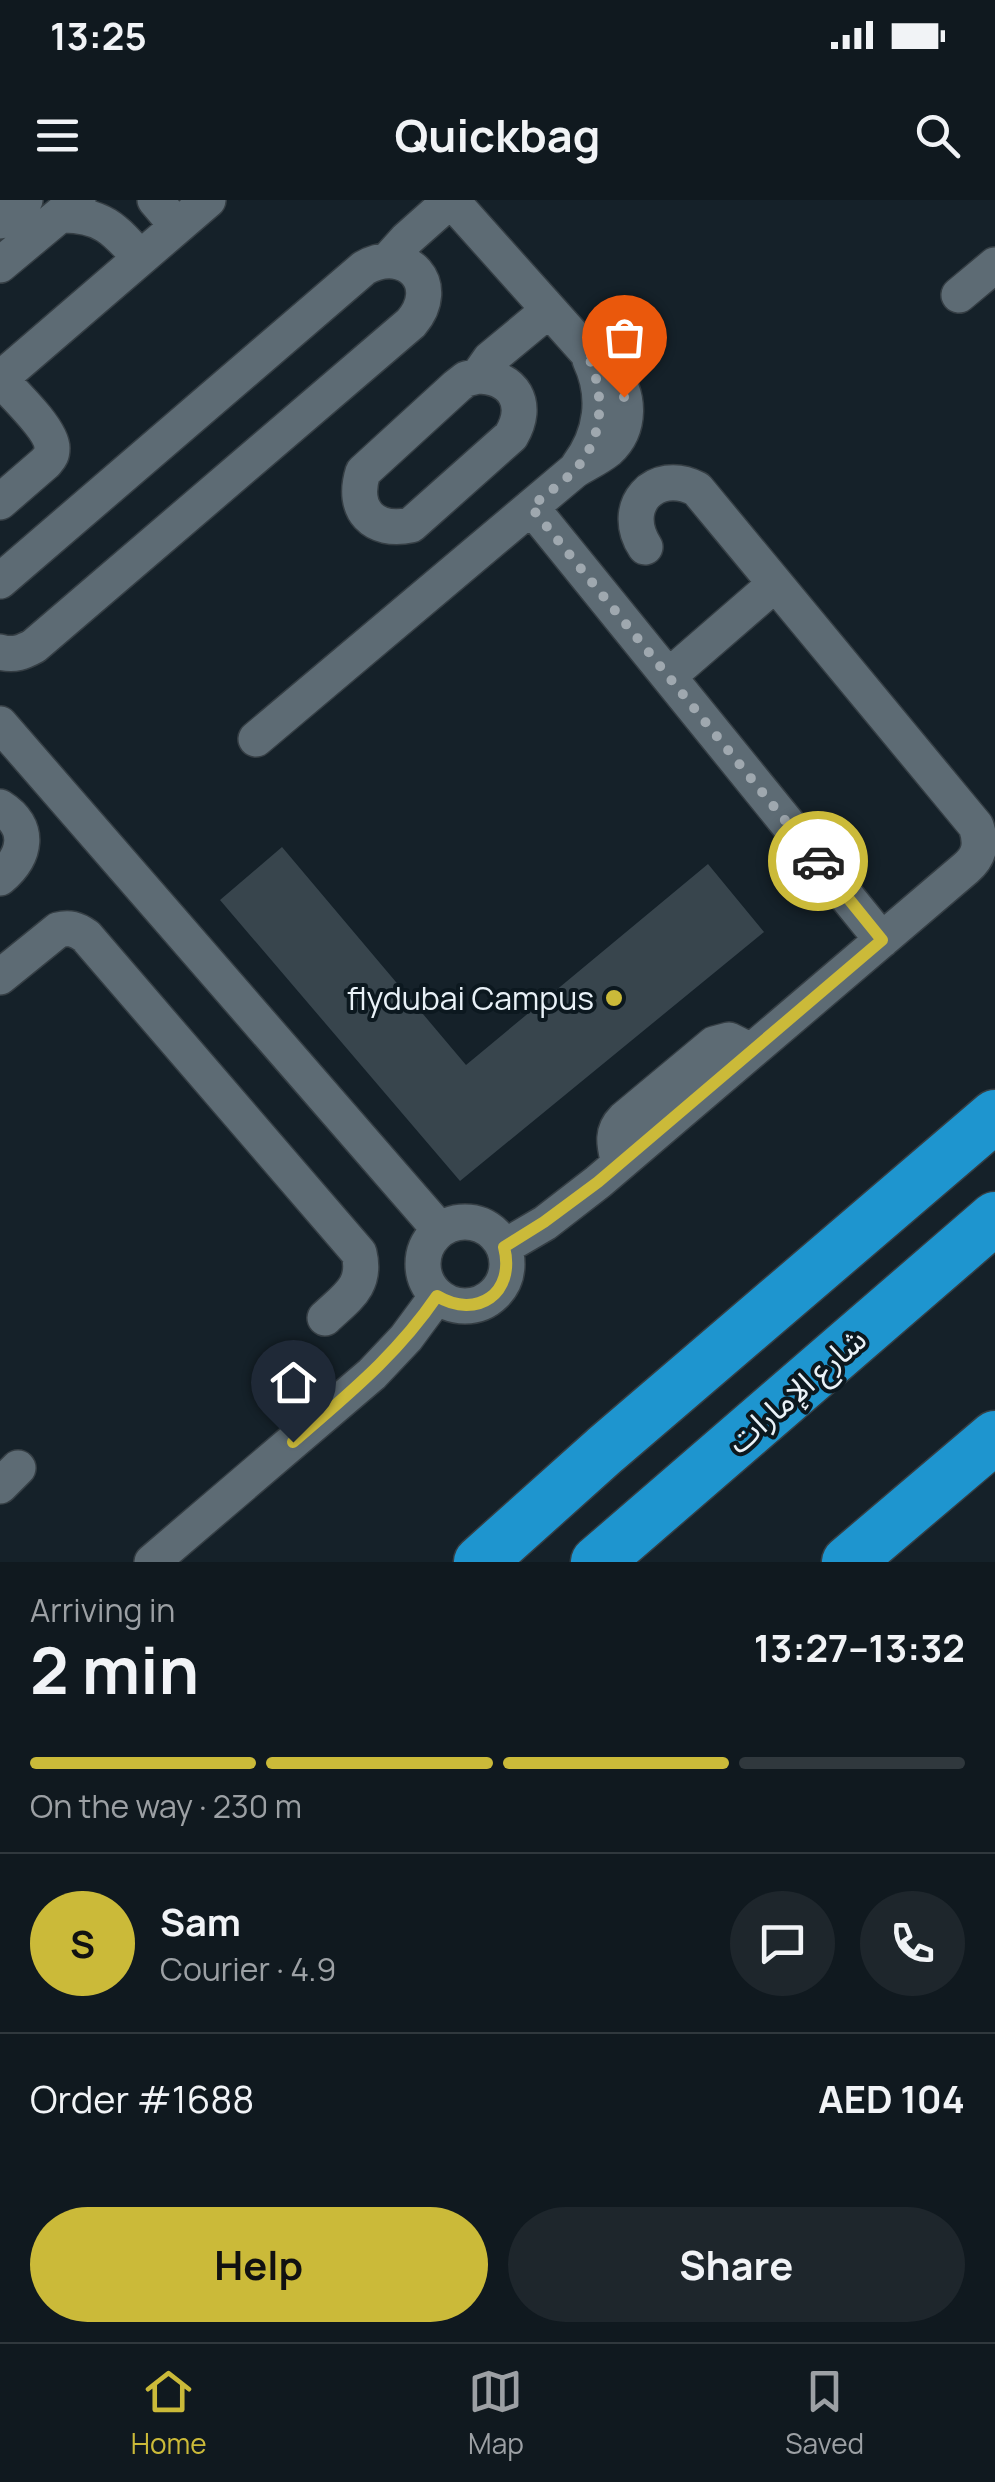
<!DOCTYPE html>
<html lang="en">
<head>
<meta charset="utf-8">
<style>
	:root { --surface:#10191f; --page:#1e262c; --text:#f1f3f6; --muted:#9ca0a4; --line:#30383d; --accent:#cbba39 }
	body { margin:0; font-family:Manrope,"Noto Sans Arabic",sans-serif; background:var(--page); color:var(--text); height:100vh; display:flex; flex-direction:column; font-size:38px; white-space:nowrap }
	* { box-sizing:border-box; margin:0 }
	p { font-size:32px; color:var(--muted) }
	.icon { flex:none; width:55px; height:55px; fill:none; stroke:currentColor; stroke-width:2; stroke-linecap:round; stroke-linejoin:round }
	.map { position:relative; height:1362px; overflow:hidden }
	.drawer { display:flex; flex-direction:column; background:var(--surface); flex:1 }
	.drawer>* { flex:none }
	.pin { position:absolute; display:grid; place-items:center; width:85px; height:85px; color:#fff; margin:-102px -42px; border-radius:50% 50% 50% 0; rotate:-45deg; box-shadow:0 0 10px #0007 }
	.pin .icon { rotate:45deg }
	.courier { position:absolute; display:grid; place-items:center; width:100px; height:100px; margin:-50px; border:8px solid #cbba39; border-radius:50%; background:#fff; color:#222; box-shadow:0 2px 12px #0007 }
	.head em { font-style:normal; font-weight:700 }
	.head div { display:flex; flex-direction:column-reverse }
	.head { display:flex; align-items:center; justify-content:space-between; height:170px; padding:0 30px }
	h1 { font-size:65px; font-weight:700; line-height:75px }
	.bar { display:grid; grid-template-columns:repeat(4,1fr); gap:15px 10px; align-content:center; height:120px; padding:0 30px }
	.bar i { height:12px; border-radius:8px; background:var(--line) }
	.bar .active { background:var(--accent) }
	.bar p { grid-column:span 4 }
	.line { display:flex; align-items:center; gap:25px; padding:0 30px; border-top:2px solid var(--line) }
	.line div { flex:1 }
	.round { display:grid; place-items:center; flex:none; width:105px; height:105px; border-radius:52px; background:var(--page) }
	.button { display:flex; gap:20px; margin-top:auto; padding:20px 30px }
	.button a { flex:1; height:115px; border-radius:60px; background:var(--accent); color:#111; font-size:40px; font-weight:700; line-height:115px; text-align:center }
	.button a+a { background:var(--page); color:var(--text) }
	.status { display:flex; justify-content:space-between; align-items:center; height:70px; padding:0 50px; background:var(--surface); direction:ltr }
	.status svg { height:28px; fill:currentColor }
	header { display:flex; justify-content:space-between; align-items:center; height:130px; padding:0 30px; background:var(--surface); font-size:45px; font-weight:700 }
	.tab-bar { display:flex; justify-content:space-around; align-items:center; height:140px; border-top:2px solid var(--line); background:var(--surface); font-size:28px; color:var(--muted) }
	.tab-bar a { display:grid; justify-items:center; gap:5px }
	.tab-bar .active { color:var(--accent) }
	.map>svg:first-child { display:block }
	.building { fill:#38454d }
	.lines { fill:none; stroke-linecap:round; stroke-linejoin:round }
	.minor-casing { stroke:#353e44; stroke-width:38 }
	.highway-casing { stroke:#353e44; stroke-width:55 }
	.minor { stroke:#5d6b74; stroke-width:35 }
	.highway { stroke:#1e95cf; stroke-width:52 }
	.done { stroke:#9fa8af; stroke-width:10; stroke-dasharray:0 18 }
	.route { stroke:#cbba39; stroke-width:12 }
	.poi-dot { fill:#cbba39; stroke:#0c181f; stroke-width:4 }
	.labels { text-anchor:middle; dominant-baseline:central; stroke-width:8; stroke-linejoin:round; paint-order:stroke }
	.poi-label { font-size:32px; fill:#e9f1f7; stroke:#0c181f; text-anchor:end }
	.street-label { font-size:32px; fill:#e9f1f7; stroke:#0c181f }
</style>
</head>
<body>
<div class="status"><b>13:25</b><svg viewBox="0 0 49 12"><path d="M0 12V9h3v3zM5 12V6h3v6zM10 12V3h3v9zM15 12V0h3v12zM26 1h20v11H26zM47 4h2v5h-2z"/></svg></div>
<header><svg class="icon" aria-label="menu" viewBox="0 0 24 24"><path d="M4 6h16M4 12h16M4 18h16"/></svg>Quickbag<svg class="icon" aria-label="search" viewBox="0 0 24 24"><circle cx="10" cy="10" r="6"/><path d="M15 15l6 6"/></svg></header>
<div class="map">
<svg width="995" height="1362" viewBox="0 0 995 1362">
	<rect width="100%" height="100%" fill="#152129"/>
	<path class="building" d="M282,647L466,865L708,664L764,732L460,981L220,700Z"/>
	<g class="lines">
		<defs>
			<path id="minor" d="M155,0L177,26
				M60,15C101,14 115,29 140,58
				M0,21L25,0
				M389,59L407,39L451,0
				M0,65L78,0
				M959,95L995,65
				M478,176C514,177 530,204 511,236L411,325C373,333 351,310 363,272L457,186L466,179Z
				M478,176L490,159L549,110
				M0,179L208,0
				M578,266C602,234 607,196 590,160
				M0,302L45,263C50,257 52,256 52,248C52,230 13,193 0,179
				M531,307L882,740
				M0,381L364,68C407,44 444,85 411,123L34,446C23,452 14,456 0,452
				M669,476L775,384
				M0,524L439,1029
				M256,539L574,271C585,264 598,258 608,250C631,229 631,194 610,172C603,164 594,158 586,151L451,0
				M0,607C32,627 26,656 0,678
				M0,777L58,730C69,727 76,729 86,736L359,1053C367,1086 347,1097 325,1118
				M619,964C615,946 610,933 624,919L714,844L729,840L751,851
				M423 1064a42 42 0 1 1 84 0a42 42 0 1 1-84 0Z
				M504,1047L545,1023L598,982L966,668C980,656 982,644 976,626L697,289C654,267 619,307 645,347
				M0,1286L18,1268
				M152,1362L372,1174L406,1138L437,1096"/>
			<path id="highway" d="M480,1362L605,1250L995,916
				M597,1362L995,1018
				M848,1362L995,1237"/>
		</defs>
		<use href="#minor" class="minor-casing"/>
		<use href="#highway" class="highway-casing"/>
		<use href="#minor" class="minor"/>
		<use href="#highway" class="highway"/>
	</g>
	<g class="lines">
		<path class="done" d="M624,197C616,177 603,165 586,151C605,190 606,237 574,271C561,284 545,295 531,307L818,661"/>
		<path class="route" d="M293,1242C348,1194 396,1156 437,1096C477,1120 516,1093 504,1047L544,1022L598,982L882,740L818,661"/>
	</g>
	<circle class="poi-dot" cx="614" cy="798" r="10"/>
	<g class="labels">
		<g class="poi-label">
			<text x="594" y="798">flydubai Campus</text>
		</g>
		<g class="street-label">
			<text transform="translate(796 1190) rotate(-41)">شارع الإمارات</text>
		</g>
	</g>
</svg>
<div class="pin" style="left:624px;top:197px;background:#ea580c"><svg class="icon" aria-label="bag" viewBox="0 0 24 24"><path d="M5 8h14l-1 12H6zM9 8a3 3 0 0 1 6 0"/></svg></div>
<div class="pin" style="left:293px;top:1242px;background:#1f2937"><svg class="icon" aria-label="home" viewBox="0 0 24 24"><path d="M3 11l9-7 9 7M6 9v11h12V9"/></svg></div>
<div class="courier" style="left:818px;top:661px"><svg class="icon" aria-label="car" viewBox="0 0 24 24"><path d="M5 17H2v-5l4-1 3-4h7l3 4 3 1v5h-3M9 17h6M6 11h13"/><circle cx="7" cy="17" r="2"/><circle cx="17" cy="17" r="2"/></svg></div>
</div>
<section class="drawer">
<div class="head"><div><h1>2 min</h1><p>Arriving in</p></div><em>13:27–13:32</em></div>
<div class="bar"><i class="active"></i><i class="active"></i><i class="active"></i><i></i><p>On the way · 230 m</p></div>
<div class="line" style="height:180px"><b class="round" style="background:var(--accent);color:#111">S</b><div><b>Sam</b><p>Courier · 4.9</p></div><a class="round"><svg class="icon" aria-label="chat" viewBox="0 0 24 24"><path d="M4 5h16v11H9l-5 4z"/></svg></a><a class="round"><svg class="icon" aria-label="phone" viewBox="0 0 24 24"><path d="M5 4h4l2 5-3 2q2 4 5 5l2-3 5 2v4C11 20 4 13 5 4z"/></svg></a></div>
<div class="line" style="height:130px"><div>Order #1688</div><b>AED 104</b></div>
<div class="button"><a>Help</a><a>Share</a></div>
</section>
<nav class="tab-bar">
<a class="active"><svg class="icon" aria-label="home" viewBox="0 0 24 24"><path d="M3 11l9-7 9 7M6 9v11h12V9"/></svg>Home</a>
<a><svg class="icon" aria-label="map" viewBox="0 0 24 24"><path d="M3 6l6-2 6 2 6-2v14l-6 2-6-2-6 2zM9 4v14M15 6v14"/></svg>Map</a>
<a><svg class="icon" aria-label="saved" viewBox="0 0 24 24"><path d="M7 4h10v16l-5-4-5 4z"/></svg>Saved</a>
</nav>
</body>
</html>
